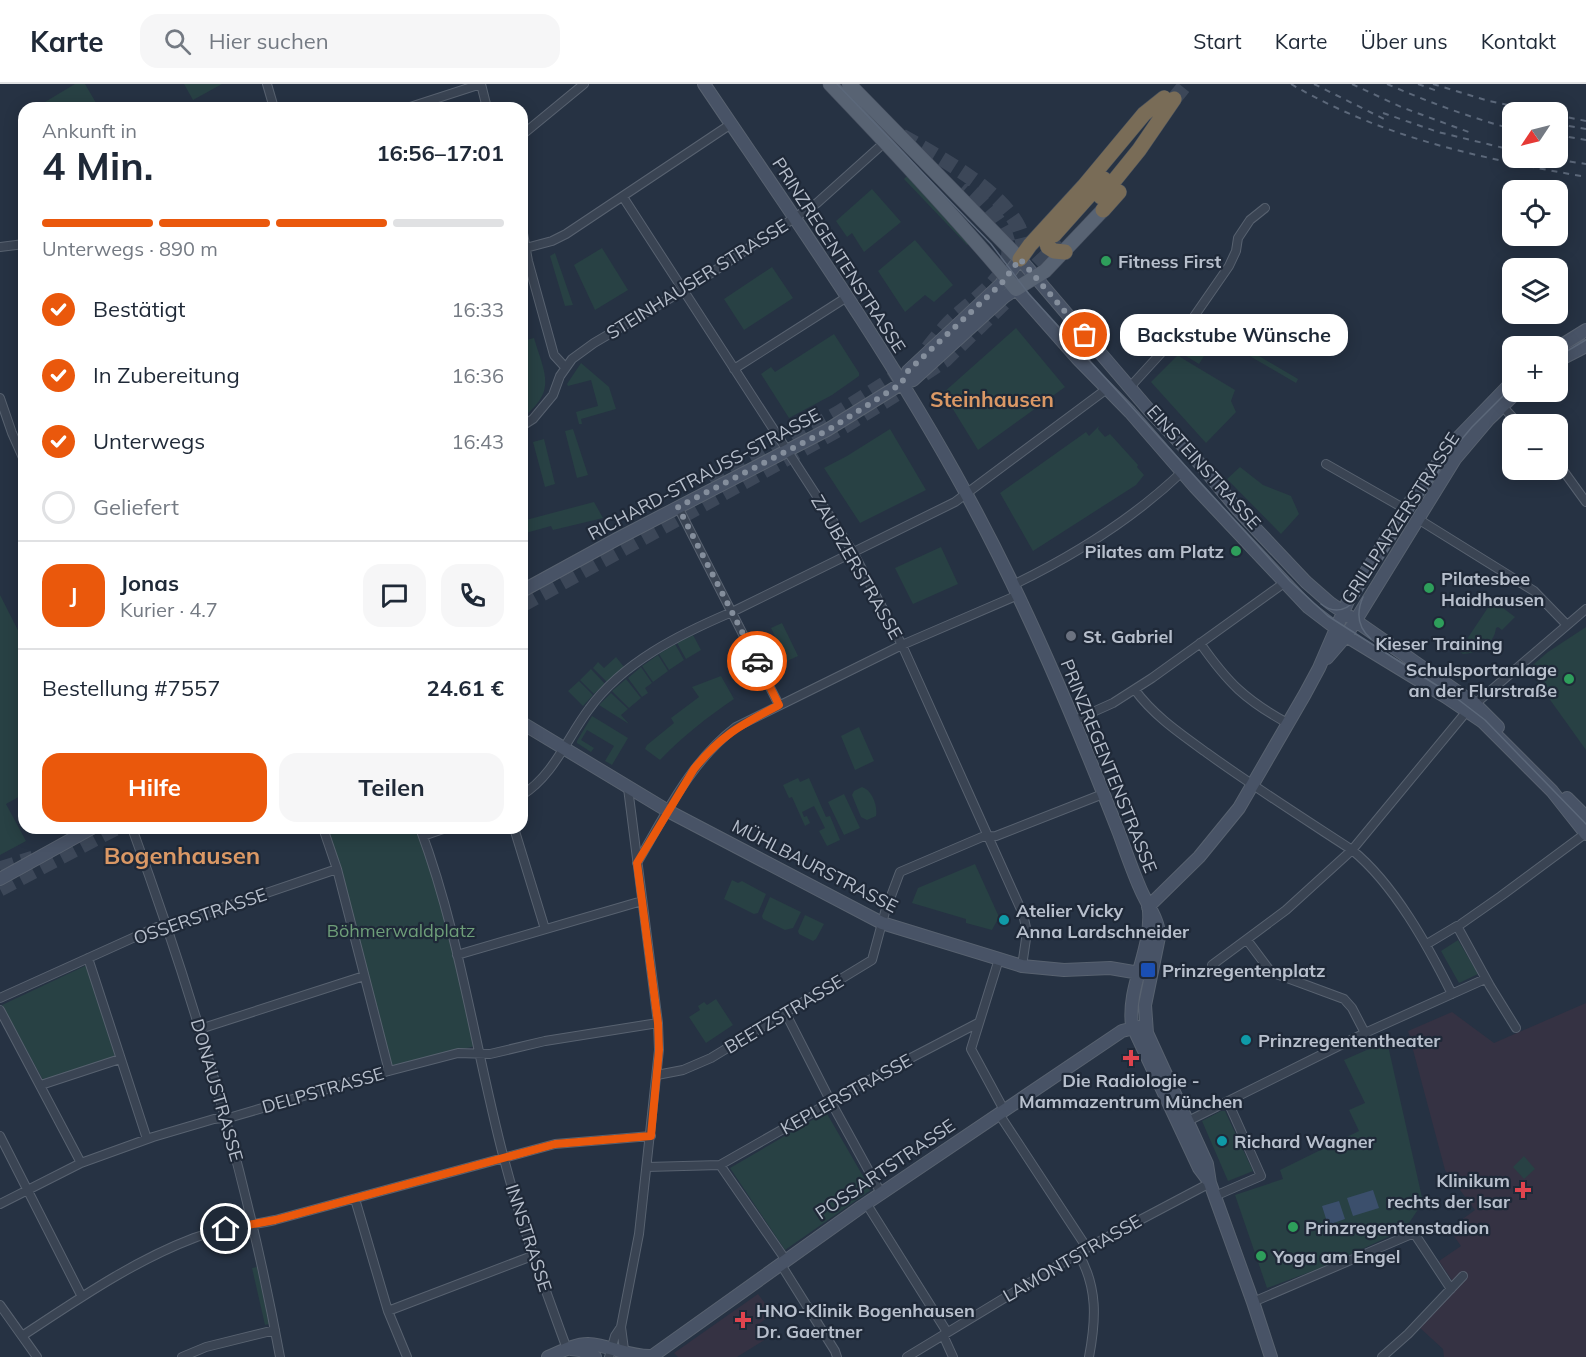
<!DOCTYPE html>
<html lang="de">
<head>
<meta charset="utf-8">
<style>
	:root { --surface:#fff; --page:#f6f6f7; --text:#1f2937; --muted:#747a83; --line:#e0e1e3; --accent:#ea580c }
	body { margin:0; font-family:Mulish,sans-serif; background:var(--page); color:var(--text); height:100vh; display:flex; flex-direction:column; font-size:22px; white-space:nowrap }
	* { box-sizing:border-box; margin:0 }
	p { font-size:20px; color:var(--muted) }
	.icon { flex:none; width:33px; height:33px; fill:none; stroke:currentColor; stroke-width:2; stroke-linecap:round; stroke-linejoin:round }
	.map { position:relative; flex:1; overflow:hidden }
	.sheet { position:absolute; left:18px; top:18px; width:510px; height:732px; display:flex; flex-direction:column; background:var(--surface); border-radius:18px; box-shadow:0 3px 15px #0003 }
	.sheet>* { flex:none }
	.needle { width:39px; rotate:235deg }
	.controls { position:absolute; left:1502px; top:18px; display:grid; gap:12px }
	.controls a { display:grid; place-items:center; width:66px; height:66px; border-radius:12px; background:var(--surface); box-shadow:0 3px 15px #0003; font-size:30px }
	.pin { position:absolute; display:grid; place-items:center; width:51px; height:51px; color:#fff; margin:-26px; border:3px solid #fff; border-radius:50%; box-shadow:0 2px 6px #0007 }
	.courier { position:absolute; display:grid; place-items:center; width:60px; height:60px; margin:-30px; border:4px solid #ea580c; border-radius:50%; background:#fff; color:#222; box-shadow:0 2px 8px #0007 }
	.bubble { position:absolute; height:42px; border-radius:18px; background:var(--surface); box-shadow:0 3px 15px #0003; font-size:20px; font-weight:700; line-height:42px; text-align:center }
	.headline em { font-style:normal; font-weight:700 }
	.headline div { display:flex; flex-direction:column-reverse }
	.headline { display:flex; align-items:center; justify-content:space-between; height:102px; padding:0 24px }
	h1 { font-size:39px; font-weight:700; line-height:45px }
	.bar { display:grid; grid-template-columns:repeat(4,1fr); gap:9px 6px; align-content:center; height:72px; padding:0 24px }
	.bar i { height:8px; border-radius:4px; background:var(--line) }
	.bar .on { background:var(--accent) }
	.bar p { grid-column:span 4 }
	.line { display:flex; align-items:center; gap:15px; padding:0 24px; border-top:2px solid var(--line) }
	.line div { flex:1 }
	.round { display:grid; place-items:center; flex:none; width:63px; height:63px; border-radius:18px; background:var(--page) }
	ol { padding:0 24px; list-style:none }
	li { display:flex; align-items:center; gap:18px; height:66px }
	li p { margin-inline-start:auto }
	li .icon { padding:6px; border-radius:50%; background:var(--accent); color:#fff; stroke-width:4 }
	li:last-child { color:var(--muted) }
	li i { width:33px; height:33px; border:3px solid var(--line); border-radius:50% }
	.primary-button { display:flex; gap:12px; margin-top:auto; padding:12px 24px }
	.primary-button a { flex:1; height:69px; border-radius:18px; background:var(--accent); color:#fff; font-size:24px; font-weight:700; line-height:69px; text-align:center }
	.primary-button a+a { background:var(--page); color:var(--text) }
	header { display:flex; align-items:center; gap:36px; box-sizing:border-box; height:84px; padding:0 30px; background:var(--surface); border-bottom:2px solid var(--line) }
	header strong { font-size:28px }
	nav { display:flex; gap:33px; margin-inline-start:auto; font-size:21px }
	.search { width:420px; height:54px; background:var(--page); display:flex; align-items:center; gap:15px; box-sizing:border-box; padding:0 21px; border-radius:18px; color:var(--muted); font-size:22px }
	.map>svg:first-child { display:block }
	.medical { fill:#353243 }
	.green { fill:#284144 }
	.water { fill:#3b4f6c }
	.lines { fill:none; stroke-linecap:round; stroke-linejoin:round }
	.highway-tunnel { stroke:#3c4758; stroke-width:15; stroke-dasharray:15 8; stroke-linecap:butt }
	.street-casing { stroke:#586270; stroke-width:10 }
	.secondary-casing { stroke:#586270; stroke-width:14 }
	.primary-casing { stroke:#444d5c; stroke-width:15 }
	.highway-casing { stroke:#454f5d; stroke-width:16 }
	.street { stroke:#3a4453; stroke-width:8 }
	.secondary { stroke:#485366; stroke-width:12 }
	.primary { stroke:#586373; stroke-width:14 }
	.highway { stroke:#796c57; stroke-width:15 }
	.tram { stroke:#5c687a; stroke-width:1.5 }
	.rail { stroke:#5c687a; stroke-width:2; stroke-dasharray:6 6; stroke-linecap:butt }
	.done { stroke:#848e9c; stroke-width:6; stroke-dasharray:0 10.8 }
	.route { stroke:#ea580c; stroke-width:8 }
	.leisure-dot { fill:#2e9e5b; stroke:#1f2938; stroke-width:2 }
	.worship-dot { fill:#6b7280; stroke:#1f2938; stroke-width:2 }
	.culture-dot { fill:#0f9aa8; stroke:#1f2938; stroke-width:2 }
	.transit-dot { fill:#1a4fb4; stroke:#1f2938; stroke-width:2 }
	.health-dot { fill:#e0444e; stroke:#1f2938; stroke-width:2 }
	.labels { text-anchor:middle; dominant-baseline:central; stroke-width:4.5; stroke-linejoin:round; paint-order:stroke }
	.street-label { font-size:18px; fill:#b7bfcc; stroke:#1f2938 }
	.poi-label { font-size:18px; font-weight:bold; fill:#b7bfcc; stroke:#1f2938; text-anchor:start }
	.park-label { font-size:18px; fill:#6e9e79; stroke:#1f2938 }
	.quarter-label { font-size:21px; font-weight:bold; fill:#da9865; stroke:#1f2938 }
	.district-label { font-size:24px; font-weight:bold; fill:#da9865; stroke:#1f2938 }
</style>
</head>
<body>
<header>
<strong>Karte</strong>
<div class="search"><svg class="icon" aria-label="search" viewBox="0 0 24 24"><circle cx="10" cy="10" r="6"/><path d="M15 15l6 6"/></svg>Hier suchen</div>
<nav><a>Start</a><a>Karte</a><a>Über uns</a><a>Kontakt</a></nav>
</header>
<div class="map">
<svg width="1586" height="1273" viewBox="0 0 1586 1273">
	<rect width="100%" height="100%" fill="#263243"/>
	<path class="medical" d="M1586,919V1273H1444L1443,1265L1419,1243L1457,1204L1439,1177L1461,1162L1449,1145L1475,1126L1445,1086L1408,947L1452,928L1494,959Z
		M758,1210L773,1230L757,1241L766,1255L737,1273H678L674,1269Z"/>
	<path class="green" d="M75,0H85L99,24H42L40,21Z
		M184,0H222L193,16Z
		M906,93H908L970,159L967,161L904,95Z
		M872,105L901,138L864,168L852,149L847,153L836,137Z
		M915,156L953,201L934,218L925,211L905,228L878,187Z
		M602,164L628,206L595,226L574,181Z
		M555,169L573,221L565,222L550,172Z
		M772,183L793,214L744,246L724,215Z
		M1204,240L1298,295L1296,299L1202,244Z
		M1016,244L1065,303L978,366L943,309Z
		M1201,246L1215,254L1199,280L1186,272Z
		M834,250L859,289V292L832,311L789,334L761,290L771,283L775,288Z
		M534,254C545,291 557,307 522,334V325L526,324L522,309V257Z
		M1179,270L1180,273L1235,306L1231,317L1236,328L1206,359L1151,298Z
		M581,279L609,303L616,325L581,335L582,340H579L576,328L598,322L591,296L568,302L567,300Z
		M1099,342L1098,345L1105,353L1110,350L1138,381L1137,383L1144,391L1136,401L1033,467L1000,409L1086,348L1089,352Z
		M573,345L588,391L577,394L565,347Z
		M890,345L926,406L860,439L824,384L847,372Z
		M544,355L555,400L545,403L533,358Z
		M1240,383L1263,401L1291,412L1299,430L1281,450L1227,395Z
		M594,418L603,434L553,446L551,442L522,450V437Z
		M941,463L958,500L913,520L895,484Z
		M0,511L24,558V710L6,720L26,757L0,771Z
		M1495,518L1515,533L1502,546L1498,543L1496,544C1494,561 1478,569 1463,570L1459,567L1491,519Z
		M782,539L798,572L787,577L771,544Z
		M1586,543V666L1528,585L1548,568Z
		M693,551L701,566L686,575L677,559Z
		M675,560L684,576L669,586L659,570Z
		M658,571L668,587L653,598L642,582Z
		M616,573L624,583L607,598L593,584L598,578L604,584Z
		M641,583L652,599L645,604L648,609L642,613L628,594Z
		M591,585L605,600L594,610L580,596Z
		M721,592L734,615C706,634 683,652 660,676L645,665L647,661L674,639L671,634L699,613L692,603Z
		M626,595L641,614L629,624L612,607Z
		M579,597L593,611L583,622L568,607Z
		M611,609L628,625L621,631L629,640L599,621Z
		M592,632L628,654L612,681L605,677L614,662L587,646L581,656L594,664L591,668L577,659V657Z
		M859,643L874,677L855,686L841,652Z
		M798,694L800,698L809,694L826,733L830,732L840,756L827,762L819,747L825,744L814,722L802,728L804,733L807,732L810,739L805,742L792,713L789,714L783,701Z
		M862,703C872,706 878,722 876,732L867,736L861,733L852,711L854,707Z
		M844,710L860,744L844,751L828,718Z
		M326,744H418L444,830L475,962L391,984Z
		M975,780L999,833L992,846L966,839V835L912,819L918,804Z
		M732,796L738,799L742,797L766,810L758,829L754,830L724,815Z
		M770,813L801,828L793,844L785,846L763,835L762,832Z
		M805,831L824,840L816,855L813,857L799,850L798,847Z
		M1458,856L1478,890L1459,899L1441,867Z
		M87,881L115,973L43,996L2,921Z
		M716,915L733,941L706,959L689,933L700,926L698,922L704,918L707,921Z
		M1387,957L1423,1118L1405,1145L1326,1182L1267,1204L1235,1111L1283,1095L1280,1086L1359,1047L1349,1026L1365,1019L1344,976Z
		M1221,1027H1225L1253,1087L1228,1097L1202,1037Z
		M826,1028L871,1106L785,1166L730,1084Z
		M1524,1072L1535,1085L1524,1095L1513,1083Z
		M257,1183L269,1240L265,1241L252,1184Z"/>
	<path class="water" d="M1373,1106L1379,1124L1353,1132L1347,1114Z
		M1339,1117L1345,1135L1328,1141L1322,1122Z"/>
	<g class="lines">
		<path class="highway-tunnel" d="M1174,15L1186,0
			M902,52C939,73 1001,106 1019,144C1023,155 1024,165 1025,176
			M1020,197L1061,158
			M928,264C934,256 940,249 946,242C963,223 998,202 1007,178C1017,149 984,118 964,101
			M924,290L945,276L1007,216
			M712,400L838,329L908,285
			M522,521L845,342L901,307
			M0,785L33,774
			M0,805L116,744"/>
		<defs>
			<path id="street" d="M267,0L274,24
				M407,24L481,0L487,24
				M522,51L584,0
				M623,113L853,468L902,561L1023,830L1027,848L1022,882
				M522,144L528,177L554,271L565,283
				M0,163L24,160
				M522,165L552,157L566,150L731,40
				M734,285L847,213
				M1130,303L1193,234L1229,182L1236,167L1238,154L1250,136L1265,124
				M0,314L12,349L24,376
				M1502,322L1519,340
				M522,342L533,335L553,311L560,292L572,275L594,259L696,199L817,119L885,58
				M1557,378L1586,418
				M1326,380L1405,425
				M678,423L779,621
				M1418,435L1534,507L1566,540
				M1013,501C1075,471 1133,435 1183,387
				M1200,559C1228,599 1245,616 1289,640
				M1135,606C1154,632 1181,650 1207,669C1254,703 1303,734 1352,766C1394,800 1428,862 1452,910
				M1475,620L1586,525
				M1073,637L1113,619L1152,594L1284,499
				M522,711C554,691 567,654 589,625C623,578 680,550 732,528L955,418L1108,304
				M132,744C195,916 247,1092 280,1273
				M323,744L337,785L389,987
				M420,744C460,851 475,965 504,1075C521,1140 544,1202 567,1265
				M514,744L545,845
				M423,752L446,744
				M637,779C666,730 690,678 736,643L902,561L1018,511
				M1461,840L1501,812L1586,749
				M1247,856L1271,888L1344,915L1352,924L1365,949
				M1427,860L1457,842L1490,902L1516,944
				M457,871L642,817
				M88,874L147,1055
				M999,875L971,965L1004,1026
				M1212,881L1286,826L1352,766L1467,627
				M0,914L157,843L172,841L337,785
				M0,926L81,1079
				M786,930L831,1018L881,1109
				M200,945L364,892
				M657,991L683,986L711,974L872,876L885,828L900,788L982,753L996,752L1103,710
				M41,1001L120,975
				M999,1030L1087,1164
				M1182,1037L1192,1035L1365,949L1485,895
				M0,1052L82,1213
				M720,1081L785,1175
				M647,1083L720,1081L880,990L978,939
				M1215,1112L1261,1092L1228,1018
				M355,1115L388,1227L407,1273
				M866,1119L947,1248
				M0,1120L81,1079L153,1053L214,1035L232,1033L385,988L458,969L490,970L545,957L658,939
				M1078,1169C1098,1203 1096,1236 1089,1273
				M780,1179L835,1267L837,1273
				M1253,1218L1414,1149L1451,1205
				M0,1221L37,1273
				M388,1227L532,1172
				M943,1251L953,1273
				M22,1252C77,1216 133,1177 194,1154C220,1144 248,1142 275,1136L555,1060L651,1052
				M182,1273L206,1263L275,1246
				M609,1273L615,1252L621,1243
				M625,1273L621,1243L639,1150L659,966L658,939L628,704
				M907,1273L1087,1164L1210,1099
				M1382,1273L1408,1250L1463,1192"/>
			<path id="secondary" d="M704,0C795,135 889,268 967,411C1026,519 1074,634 1119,749C1126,768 1132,786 1140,804C1146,819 1160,837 1159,853L1145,921L1147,949L1207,1080L1210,1099L1253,1218L1271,1273
				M1557,264L1586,246
				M1557,277L1586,262
				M901,300L908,287L1001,200L1020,175L1149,326L1201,381L1238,426L1306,498L1330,519L1475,620L1498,643
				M522,507L617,455L827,346L901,300L913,296L1004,213L1016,205L1078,275L1130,328L1195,403L1308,523L1346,552L1446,613L1483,638L1552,707L1586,750
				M1327,574L1346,552L1455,375L1488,336L1517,308
				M522,639L668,727L882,839L1022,882L1064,886L1110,884L1151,891
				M1567,714L1586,733
				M0,795L92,744
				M1148,823L1199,773L1239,724L1305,610L1319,584L1348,517L1405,425L1451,361L1512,298
				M1149,827C1152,866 1127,903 1132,941L1199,1084L1208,1096
				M571,1265L580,1266L595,1273
				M548,1273C560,1268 574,1260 588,1260C610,1261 629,1273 652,1272
				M651,1273L861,1123L1122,947L1145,941"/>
			<path id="primary" d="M830,0C894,67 957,134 1016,205L1045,187L1103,126
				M849,0L1020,175"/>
			<path id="highway" d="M1101,113L1139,66L1174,15
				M1103,126L1119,108
				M1043,147L1048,163L1054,167L1065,168
				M1054,151L1104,95
				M1020,175L1030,161L1084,102L1144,30L1164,14"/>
		</defs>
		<use href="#street" class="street-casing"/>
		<use href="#secondary" class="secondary-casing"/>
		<use href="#primary" class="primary-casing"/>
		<use href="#highway" class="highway-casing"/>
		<use href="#street" class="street"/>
		<use href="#secondary" class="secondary"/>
		<use href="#primary" class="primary"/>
		<use href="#highway" class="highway"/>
		<path class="tram" d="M837,0L991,160L1029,210L1290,497L1328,532L1455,613L1485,636L1586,740
			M1557,273L1586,256
			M1363,513C1356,529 1357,543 1371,555
			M1321,520C1334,530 1346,527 1357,515L1450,369L1472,343L1512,303"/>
		<path class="rail" d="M1291,0C1385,55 1481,74 1586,93
			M1314,0L1388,37
			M1352,0L1401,23L1474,50
			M1387,0C1428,18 1469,33 1512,45
			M1418,0L1440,8
			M1433,0L1489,17L1543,28
			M1383,29L1438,48L1512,66
			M1557,31L1586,37
			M1557,40L1586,45
			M1557,51L1586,56
			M1546,74L1586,80"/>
	</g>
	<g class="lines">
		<path class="done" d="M757,577L678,423L828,346L901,300L908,287L1001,200L1020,175L1085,251"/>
		<path class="route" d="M226,1145L275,1136L555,1060L651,1052L659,966L658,939L637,779L694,685C722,650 741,641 779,621L757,577"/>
	</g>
	<g class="leisure-dot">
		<circle cx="1106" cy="177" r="6"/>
		<circle cx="1236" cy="467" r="6"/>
		<circle cx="1429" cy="504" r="6"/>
		<circle cx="1439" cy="539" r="6"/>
		<circle cx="1569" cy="595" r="6"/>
		<circle cx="1293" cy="1143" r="6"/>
		<circle cx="1261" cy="1172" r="6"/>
	</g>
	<circle class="worship-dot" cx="1071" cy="552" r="6"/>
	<g class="culture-dot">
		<circle cx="1004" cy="836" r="6"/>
		<circle cx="1246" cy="956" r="6"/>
		<circle cx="1222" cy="1057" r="6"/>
	</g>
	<rect class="transit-dot" x="1140" y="878" width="16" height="16" rx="3"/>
	<g class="health-dot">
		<path d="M1128 965h6v6h6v6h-6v6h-6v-6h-6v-6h6z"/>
		<path d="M1520 1097h6v6h6v6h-6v6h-6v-6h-6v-6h6z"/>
		<path d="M740 1227h6v6h6v6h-6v6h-6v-6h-6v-6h6z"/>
	</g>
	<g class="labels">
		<g class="street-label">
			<text transform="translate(839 171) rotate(57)">PRINZREGENTENSTRASSE</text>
			<text transform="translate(697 195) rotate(-32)">STEINHAUSER STRASSE</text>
			<text transform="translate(1204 383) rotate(48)">EINSTEINSTRASSE</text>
			<text transform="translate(704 390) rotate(-28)">RICHARD-STRAUSS-STRASSE</text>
			<text transform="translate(1400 434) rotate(-57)">GRILLPARZERSTRASSE</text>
			<text transform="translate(857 483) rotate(60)">ZAUBZERSTRASSE</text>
			<text transform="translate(1109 682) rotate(68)">PRINZREGENTENSTRASSE</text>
			<text transform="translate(815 782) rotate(27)">MÜHLBAURSTRASSE</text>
			<text transform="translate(200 832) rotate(-19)">OSSERSTRASSE</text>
			<text transform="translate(784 930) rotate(-31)">BEETZSTRASSE</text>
			<text transform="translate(217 1006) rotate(74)">DONAUSTRASSE</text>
			<text transform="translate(323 1006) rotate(-16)">DELPSTRASSE</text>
			<text transform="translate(846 1010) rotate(-29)">KEPLERSTRASSE</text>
			<text transform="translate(885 1085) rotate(-34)">POSSARTSTRASSE</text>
			<text transform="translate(529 1154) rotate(72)">INNSTRASSE</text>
			<text transform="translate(1072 1174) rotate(-30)">LAMONTSTRASSE</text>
		</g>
		<g class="poi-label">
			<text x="1118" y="177">Fitness First</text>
			<text x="1224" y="467" text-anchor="end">Pilates am Platz</text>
			<text x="1441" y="494">Pilatesbee<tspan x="1441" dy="21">Haidhausen</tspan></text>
			<text x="1083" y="552">St. Gabriel</text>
			<text x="1439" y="559" text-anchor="middle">Kieser Training</text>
			<text x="1557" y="585" text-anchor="end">Schulsportanlage<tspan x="1557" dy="21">an der Flurstraße</tspan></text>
			<text x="1016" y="826">Atelier Vicky<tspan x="1016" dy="21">Anna Lardschneider</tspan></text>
			<text x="1162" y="886">Prinzregentenplatz</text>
			<text x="1258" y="956">Prinzregententheater</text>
			<text x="1131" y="996" text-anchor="middle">Die Radiologie -<tspan x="1131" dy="21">Mammazentrum München</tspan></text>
			<text x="1234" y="1057">Richard Wagner</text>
			<text x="1510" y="1096" text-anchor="end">Klinikum<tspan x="1510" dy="21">rechts der Isar</tspan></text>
			<text x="1305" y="1143">Prinzregentenstadion</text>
			<text x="1273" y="1172">Yoga am Engel</text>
			<text x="756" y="1226">HNO-Klinik Bogenhausen<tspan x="756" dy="21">Dr. Gaertner</tspan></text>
		</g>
		<g class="park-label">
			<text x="401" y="846">Böhmerwaldplatz</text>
		</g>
		<g class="quarter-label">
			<text x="992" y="315">Steinhausen</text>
		</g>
		<g class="district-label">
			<text x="182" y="771">Bogenhausen</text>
		</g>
	</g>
</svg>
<div class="controls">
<a><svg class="needle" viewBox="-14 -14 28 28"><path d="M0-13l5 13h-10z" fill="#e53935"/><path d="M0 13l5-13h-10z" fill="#747a83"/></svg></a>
<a><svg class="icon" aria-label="locate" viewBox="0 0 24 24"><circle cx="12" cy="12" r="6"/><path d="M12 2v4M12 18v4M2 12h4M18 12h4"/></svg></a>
<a><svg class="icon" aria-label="layers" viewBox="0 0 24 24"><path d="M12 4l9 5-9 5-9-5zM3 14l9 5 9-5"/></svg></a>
<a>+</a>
<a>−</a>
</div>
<div class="pin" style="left:1085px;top:251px;background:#ea580c"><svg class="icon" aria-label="bag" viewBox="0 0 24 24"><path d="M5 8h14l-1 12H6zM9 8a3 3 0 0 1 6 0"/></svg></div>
<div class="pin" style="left:226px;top:1145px;background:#1f2937"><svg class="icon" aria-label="home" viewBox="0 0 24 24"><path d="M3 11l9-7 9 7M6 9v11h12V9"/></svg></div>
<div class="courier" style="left:757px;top:577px"><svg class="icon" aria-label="car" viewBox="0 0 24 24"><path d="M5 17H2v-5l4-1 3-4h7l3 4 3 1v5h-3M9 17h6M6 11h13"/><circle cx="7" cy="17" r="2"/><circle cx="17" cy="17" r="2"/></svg></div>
<div class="bubble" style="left:1120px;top:230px;width:228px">Backstube Wünsche</div>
<section class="sheet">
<div class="headline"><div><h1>4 Min.</h1><p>Ankunft in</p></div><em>16:56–17:01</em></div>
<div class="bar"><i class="on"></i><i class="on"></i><i class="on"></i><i></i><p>Unterwegs · 890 m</p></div>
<ol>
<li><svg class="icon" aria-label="check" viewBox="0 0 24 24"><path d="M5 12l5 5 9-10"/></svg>Bestätigt<p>16:33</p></li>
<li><svg class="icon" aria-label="check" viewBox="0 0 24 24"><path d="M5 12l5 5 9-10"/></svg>In Zubereitung<p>16:36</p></li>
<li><svg class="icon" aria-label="check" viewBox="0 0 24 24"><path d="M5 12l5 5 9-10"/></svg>Unterwegs<p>16:43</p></li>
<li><i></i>Geliefert</li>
</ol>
<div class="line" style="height:108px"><b class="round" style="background:var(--accent);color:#fff">J</b><div><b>Jonas</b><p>Kurier · 4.7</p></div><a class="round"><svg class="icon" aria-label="chat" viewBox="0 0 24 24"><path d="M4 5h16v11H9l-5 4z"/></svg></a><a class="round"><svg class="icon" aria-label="phone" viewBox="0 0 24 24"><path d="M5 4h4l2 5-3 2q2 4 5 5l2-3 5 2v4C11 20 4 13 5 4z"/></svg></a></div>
<div class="line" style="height:78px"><div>Bestellung #7557</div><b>24.61 €</b></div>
<div class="primary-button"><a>Hilfe</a><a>Teilen</a></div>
</section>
</div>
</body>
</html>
